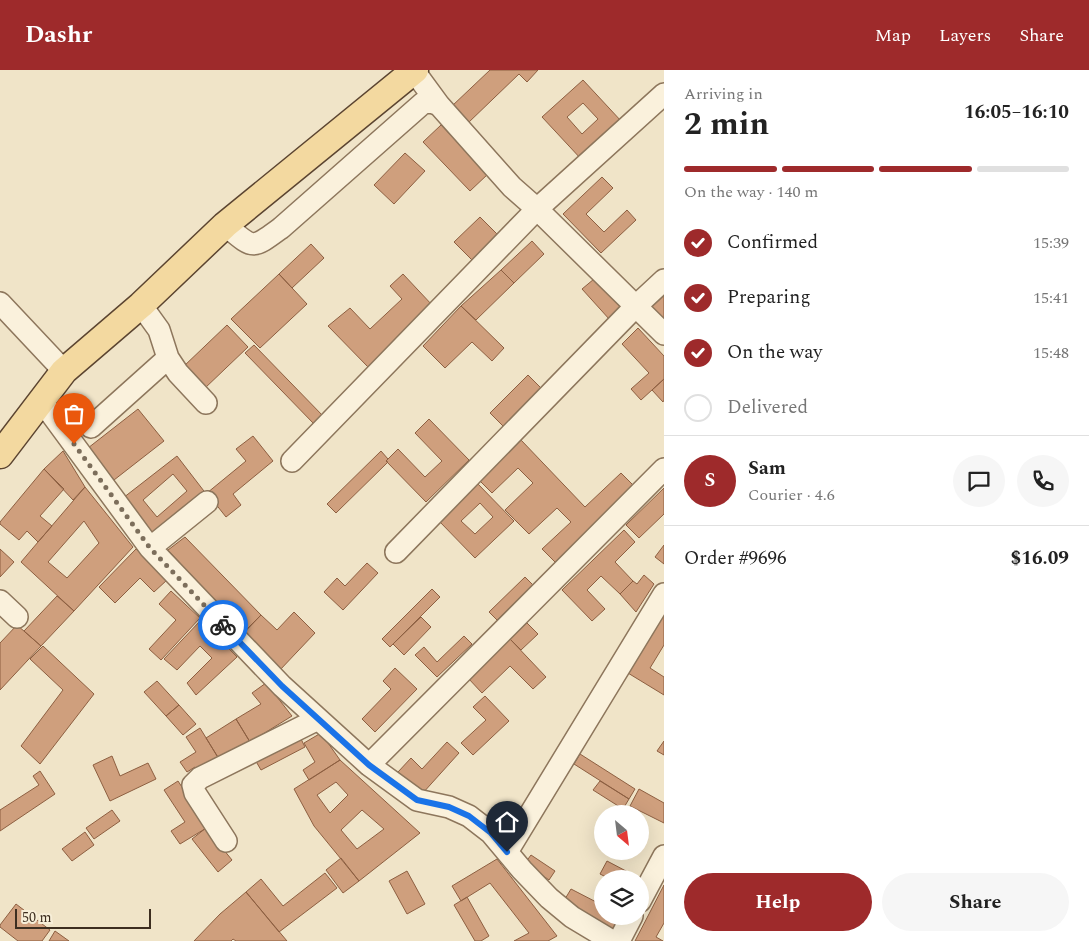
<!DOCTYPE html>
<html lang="en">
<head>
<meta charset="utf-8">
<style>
	:root { --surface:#fff; --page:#f6f6f6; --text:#222; --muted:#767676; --line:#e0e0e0; --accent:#9e2a2b }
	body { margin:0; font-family:Spectral,serif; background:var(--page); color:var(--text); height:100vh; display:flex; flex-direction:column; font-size:19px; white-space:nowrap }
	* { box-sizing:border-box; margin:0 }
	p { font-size:16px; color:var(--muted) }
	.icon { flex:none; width:28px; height:28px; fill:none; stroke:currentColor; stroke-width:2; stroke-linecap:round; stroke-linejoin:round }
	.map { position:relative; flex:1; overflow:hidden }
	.drawer { display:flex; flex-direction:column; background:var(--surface); width:425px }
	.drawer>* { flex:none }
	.needle { width:32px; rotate:152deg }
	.tools { position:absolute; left:594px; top:735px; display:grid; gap:10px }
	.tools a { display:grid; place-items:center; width:55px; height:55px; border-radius:50%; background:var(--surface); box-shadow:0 5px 20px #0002; font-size:25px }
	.scale { position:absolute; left:15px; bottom:12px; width:136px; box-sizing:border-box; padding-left:5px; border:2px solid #3d2e20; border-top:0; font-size:14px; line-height:18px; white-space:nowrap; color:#3d2e20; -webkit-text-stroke:4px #f7eed8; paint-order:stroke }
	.pin { position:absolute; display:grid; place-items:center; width:42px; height:42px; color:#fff; margin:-51px -21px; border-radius:50% 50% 50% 0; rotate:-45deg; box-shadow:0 0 5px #0007 }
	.pin .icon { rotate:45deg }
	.courier { position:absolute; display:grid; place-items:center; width:50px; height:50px; margin:-25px; border:4px solid #1a73e8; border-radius:50%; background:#fff; color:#222; box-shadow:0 1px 6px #0007 }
	.overview em { font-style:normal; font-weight:700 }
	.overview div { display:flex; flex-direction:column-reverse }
	.overview { display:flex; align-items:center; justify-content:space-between; height:85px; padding:0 20px }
	h1 { font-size:32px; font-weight:700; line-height:38px }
	.bar { display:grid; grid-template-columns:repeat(4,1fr); gap:8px 5px; align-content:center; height:60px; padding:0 20px }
	.bar i { height:6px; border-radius:4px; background:var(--line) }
	.bar .on { background:var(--accent) }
	.bar p { grid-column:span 4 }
	.line { display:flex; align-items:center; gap:12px; padding:0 20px; border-top:1px solid var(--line) }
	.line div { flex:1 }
	.round { display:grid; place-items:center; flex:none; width:52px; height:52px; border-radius:26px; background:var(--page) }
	ol { padding:0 20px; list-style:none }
	li { display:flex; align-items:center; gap:15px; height:55px }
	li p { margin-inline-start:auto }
	li .icon { padding:5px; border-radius:50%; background:var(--accent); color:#fff; stroke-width:4 }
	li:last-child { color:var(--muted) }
	li i { width:28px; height:28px; border:2px solid var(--line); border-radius:50% }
	.primary-button { display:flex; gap:10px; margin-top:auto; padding:10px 20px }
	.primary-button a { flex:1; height:58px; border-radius:30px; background:var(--accent); color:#fff; font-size:20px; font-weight:700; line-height:58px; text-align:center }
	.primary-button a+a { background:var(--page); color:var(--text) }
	header { display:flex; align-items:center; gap:30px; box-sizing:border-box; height:70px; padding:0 25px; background:var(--accent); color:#fff }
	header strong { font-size:24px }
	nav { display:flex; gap:28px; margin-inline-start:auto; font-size:18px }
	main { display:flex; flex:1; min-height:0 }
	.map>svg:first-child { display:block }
	.building { fill:#cf9f7d; stroke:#8d5f41; fill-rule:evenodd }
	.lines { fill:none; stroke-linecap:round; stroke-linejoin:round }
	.minor-casing { stroke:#8d765c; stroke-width:24 }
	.major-casing { stroke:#5b4430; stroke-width:29 }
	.minor { stroke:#faf1dc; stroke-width:21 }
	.major { stroke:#f3d9a0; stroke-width:26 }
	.done { stroke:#7c6e5b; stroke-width:5; stroke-dasharray:0 9 }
	.route { stroke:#1a73e8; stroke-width:6 }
</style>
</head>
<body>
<header>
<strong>Dashr</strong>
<nav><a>Map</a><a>Layers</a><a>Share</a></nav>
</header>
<main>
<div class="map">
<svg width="664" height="871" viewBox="0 0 664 871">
	<rect width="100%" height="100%" fill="#f0e4c8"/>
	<path class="building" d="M490,0H538L527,12L519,4L468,53L452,36Z
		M583,10L622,52L582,90L542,47ZM583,33L598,49L582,64L567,47Z
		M441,55L488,104L470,121L423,72Z
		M405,83L425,101L394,134L374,115Z
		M602,107L613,118L586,144L604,162L627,140L636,150L601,183L563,144Z
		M480,147L501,168L475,193L454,172Z
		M532,171L544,184L514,213L501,200Z
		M311,174L324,188L292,218L279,204Z
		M501,200L514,213L476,250L461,236Z
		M279,204L307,234L260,278L231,249Z
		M403,204L433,236L368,297L328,256L350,238L370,259L402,229L390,216Z
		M594,209L622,239L610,250L582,219Z
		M664,225V249L650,239Z
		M461,236L504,278L492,291L472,272L445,298L423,276Z
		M227,255L248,277L204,319L183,297Z
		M638,258L664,286V309L641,330L631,319L649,303L622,274Z
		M254,275L324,347L315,355L245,283Z
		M528,305L541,318L503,356L490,343Z
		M664,309V330L663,332L652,320Z
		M138,339L164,371L114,410L88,378Z
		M429,349L469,390L426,432L386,391L398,379L425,407L442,391L415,363Z
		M253,366L273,391L233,424L241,435L226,447L207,423L246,391L236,379Z
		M521,370L585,437L621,403L634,416L555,492L542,479L571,452L557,438L529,464L505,440L533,413L518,398L492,423L479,410Z
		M63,381L85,417L73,430L44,399Z
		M381,381L388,389L386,391L388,392L336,443L327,434Z
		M177,386L207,425L153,467L123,428ZM173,404L187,421L157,447L143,430Z
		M44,399L64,419L40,446L52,456L38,472L27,461L19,470L0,454V452Z
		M477,413L514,451L475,488L439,451ZM480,433L493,447L475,464L461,451Z
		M85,417L133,477L74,541L21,492ZM84,451L99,473L67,508L48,492Z
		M664,418V444L639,468L626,455Z
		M624,460L635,472L615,492L633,511L620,524L601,506L587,520L605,539L592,551L562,520Z
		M185,467L261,545L244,562L168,480Z
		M664,475V494L655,487Z
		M0,479L14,492L0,507Z
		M136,479L167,510L154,522L140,508L115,533L99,517Z
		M367,493L378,503L343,540L324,522L337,508L345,516Z
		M644,505L654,514L636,542L620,524L633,511L637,514Z
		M525,507L533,515L497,550L489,542Z
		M432,519L440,527L390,577L382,569Z
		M171,521L200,548L161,590L149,579L176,550L159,534Z
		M57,526L74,541L41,576L24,561Z
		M664,536V575L650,598L664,607V625L623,600Z
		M294,542L315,563L279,601L241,566L261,545L277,560Z
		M421,547L431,557L404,585L393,574Z
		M201,550L237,587L196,625L187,613L212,588L200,576L177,600L164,589Z
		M527,553L538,564L521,580L510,569Z
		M17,555L41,576L0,620V573Z
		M464,566L472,574L437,607L415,585L424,577L437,592Z
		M510,569L546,607L533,619L510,596L482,623L468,608Z
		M43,576L94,624L40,694L21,676L63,620L30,589Z
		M395,598L417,619L375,662L362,649L391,619L383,611Z
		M157,611L179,635L166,646L144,622Z
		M266,613L292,646L250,672L236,649L261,634L252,623Z
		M485,626L509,651L473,685L461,673L486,650L473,637Z
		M179,635L196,654L183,665L166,646Z
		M236,649L250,672L219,689L206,668Z
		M200,658L219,689L198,701L195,697L187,702L180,692L196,682L186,667Z
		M321,663L340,690L309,710L303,700L315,692L304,673Z
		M299,665L305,677L261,700L254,688Z
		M664,671V685L657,681Z
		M447,672L459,683L422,724L398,702L411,688L422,699Z
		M580,684L635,719L629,729L574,694Z
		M112,686L120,706L148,693L156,709L110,731L93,695Z
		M340,690L420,763L359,811L314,756L294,719ZM336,712L348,725L330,743L317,725ZM362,740L384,759L357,779L341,760Z
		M40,701L55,724L0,761V740L39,715L33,706Z
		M178,711L208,757L180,774L171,761L185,752L164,720Z
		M600,711L629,729L623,739L593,720Z
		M639,719L664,733V753L630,736Z
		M112,740L120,751L94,769L86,758Z
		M206,758L232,790L218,802L192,769Z
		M85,762L94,775L72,791L62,779Z
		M531,785L555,801L549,810L525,793Z
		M341,788L359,811L343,823L326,800Z
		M497,789L557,866L548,871H514L529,863L490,813L461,831L452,816Z
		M607,791L645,811L640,809H610L600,804Z
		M407,801L425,834L407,844L389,811Z
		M325,803L337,818L279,862L246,822L261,809L283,836Z
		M664,815V853L656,867L663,871H635Z
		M571,819L602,835V846H627L613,861L562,834Z
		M246,822L287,871H236L233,869L231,871H194L220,844Z
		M467,827L489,866L481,871H475L454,835Z
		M16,834L50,860L42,871H18L0,857V855Z
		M55,861L69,871H49Z"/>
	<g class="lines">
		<defs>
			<path id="minor" d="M414,1L439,35
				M225,155C254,179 251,180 281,158L423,33L431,32L439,35L512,117L537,139L664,264
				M0,233L64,301
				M141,235L159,260L168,288L178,303L206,333
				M41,330L150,478L282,616L369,695L417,730L449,737L469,746L491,763L522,800L549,828L572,847L612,871
				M91,357L168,288
				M292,391L537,139L664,24
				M150,478L207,432
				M396,482L636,236L664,210
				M0,531L17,547
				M369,695L664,399
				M226,771L195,723L193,715L200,708L318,649
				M507,782L664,524
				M640,831L664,786
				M619,871L632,846"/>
			<path id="major" d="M0,385L64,301L141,235L225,155L415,0"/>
		</defs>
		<use href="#minor" class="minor-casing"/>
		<use href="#major" class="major-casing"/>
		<use href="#minor" class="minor"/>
		<use href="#major" class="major"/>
	</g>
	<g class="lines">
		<path class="done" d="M74,374L150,478L223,555"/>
		<path class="route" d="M223,555L282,616L369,695L417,730L449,737L469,746L491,763L507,782"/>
	</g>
</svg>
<div class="tools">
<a><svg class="needle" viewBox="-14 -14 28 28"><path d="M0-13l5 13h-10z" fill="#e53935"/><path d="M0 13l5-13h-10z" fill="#767676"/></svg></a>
<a><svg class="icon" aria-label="layers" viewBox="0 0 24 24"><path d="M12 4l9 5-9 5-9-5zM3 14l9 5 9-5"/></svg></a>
</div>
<div class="scale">50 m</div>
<div class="pin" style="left:74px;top:374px;background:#ea580c"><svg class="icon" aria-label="bag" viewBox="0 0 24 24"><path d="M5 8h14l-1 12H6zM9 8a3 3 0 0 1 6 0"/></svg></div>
<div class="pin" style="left:507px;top:782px;background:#1f2937"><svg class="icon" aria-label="home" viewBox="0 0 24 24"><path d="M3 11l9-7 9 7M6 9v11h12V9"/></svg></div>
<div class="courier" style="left:223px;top:555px"><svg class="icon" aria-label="bike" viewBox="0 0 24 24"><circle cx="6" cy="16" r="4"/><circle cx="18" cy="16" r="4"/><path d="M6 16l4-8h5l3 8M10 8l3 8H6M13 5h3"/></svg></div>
</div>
<section class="drawer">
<div class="overview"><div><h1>2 min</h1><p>Arriving in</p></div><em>16:05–16:10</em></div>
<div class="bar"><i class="on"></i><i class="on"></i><i class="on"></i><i></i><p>On the way · 140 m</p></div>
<ol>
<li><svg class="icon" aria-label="check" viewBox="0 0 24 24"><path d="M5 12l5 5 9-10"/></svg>Confirmed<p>15:39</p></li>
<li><svg class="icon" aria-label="check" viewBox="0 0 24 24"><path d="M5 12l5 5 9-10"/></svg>Preparing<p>15:41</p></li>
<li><svg class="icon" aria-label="check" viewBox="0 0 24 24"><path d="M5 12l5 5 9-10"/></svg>On the way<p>15:48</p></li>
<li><i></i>Delivered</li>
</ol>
<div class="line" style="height:90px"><b class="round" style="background:var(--accent);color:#fff">S</b><div><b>Sam</b><p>Courier · 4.6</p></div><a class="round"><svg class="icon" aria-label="chat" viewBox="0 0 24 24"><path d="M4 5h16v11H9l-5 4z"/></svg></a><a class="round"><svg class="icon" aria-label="phone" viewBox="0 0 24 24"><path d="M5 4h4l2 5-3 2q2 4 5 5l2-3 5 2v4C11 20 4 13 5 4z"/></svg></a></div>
<div class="line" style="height:65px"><div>Order #9696</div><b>$16.09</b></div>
<div class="primary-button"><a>Help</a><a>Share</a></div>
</section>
</main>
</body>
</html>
